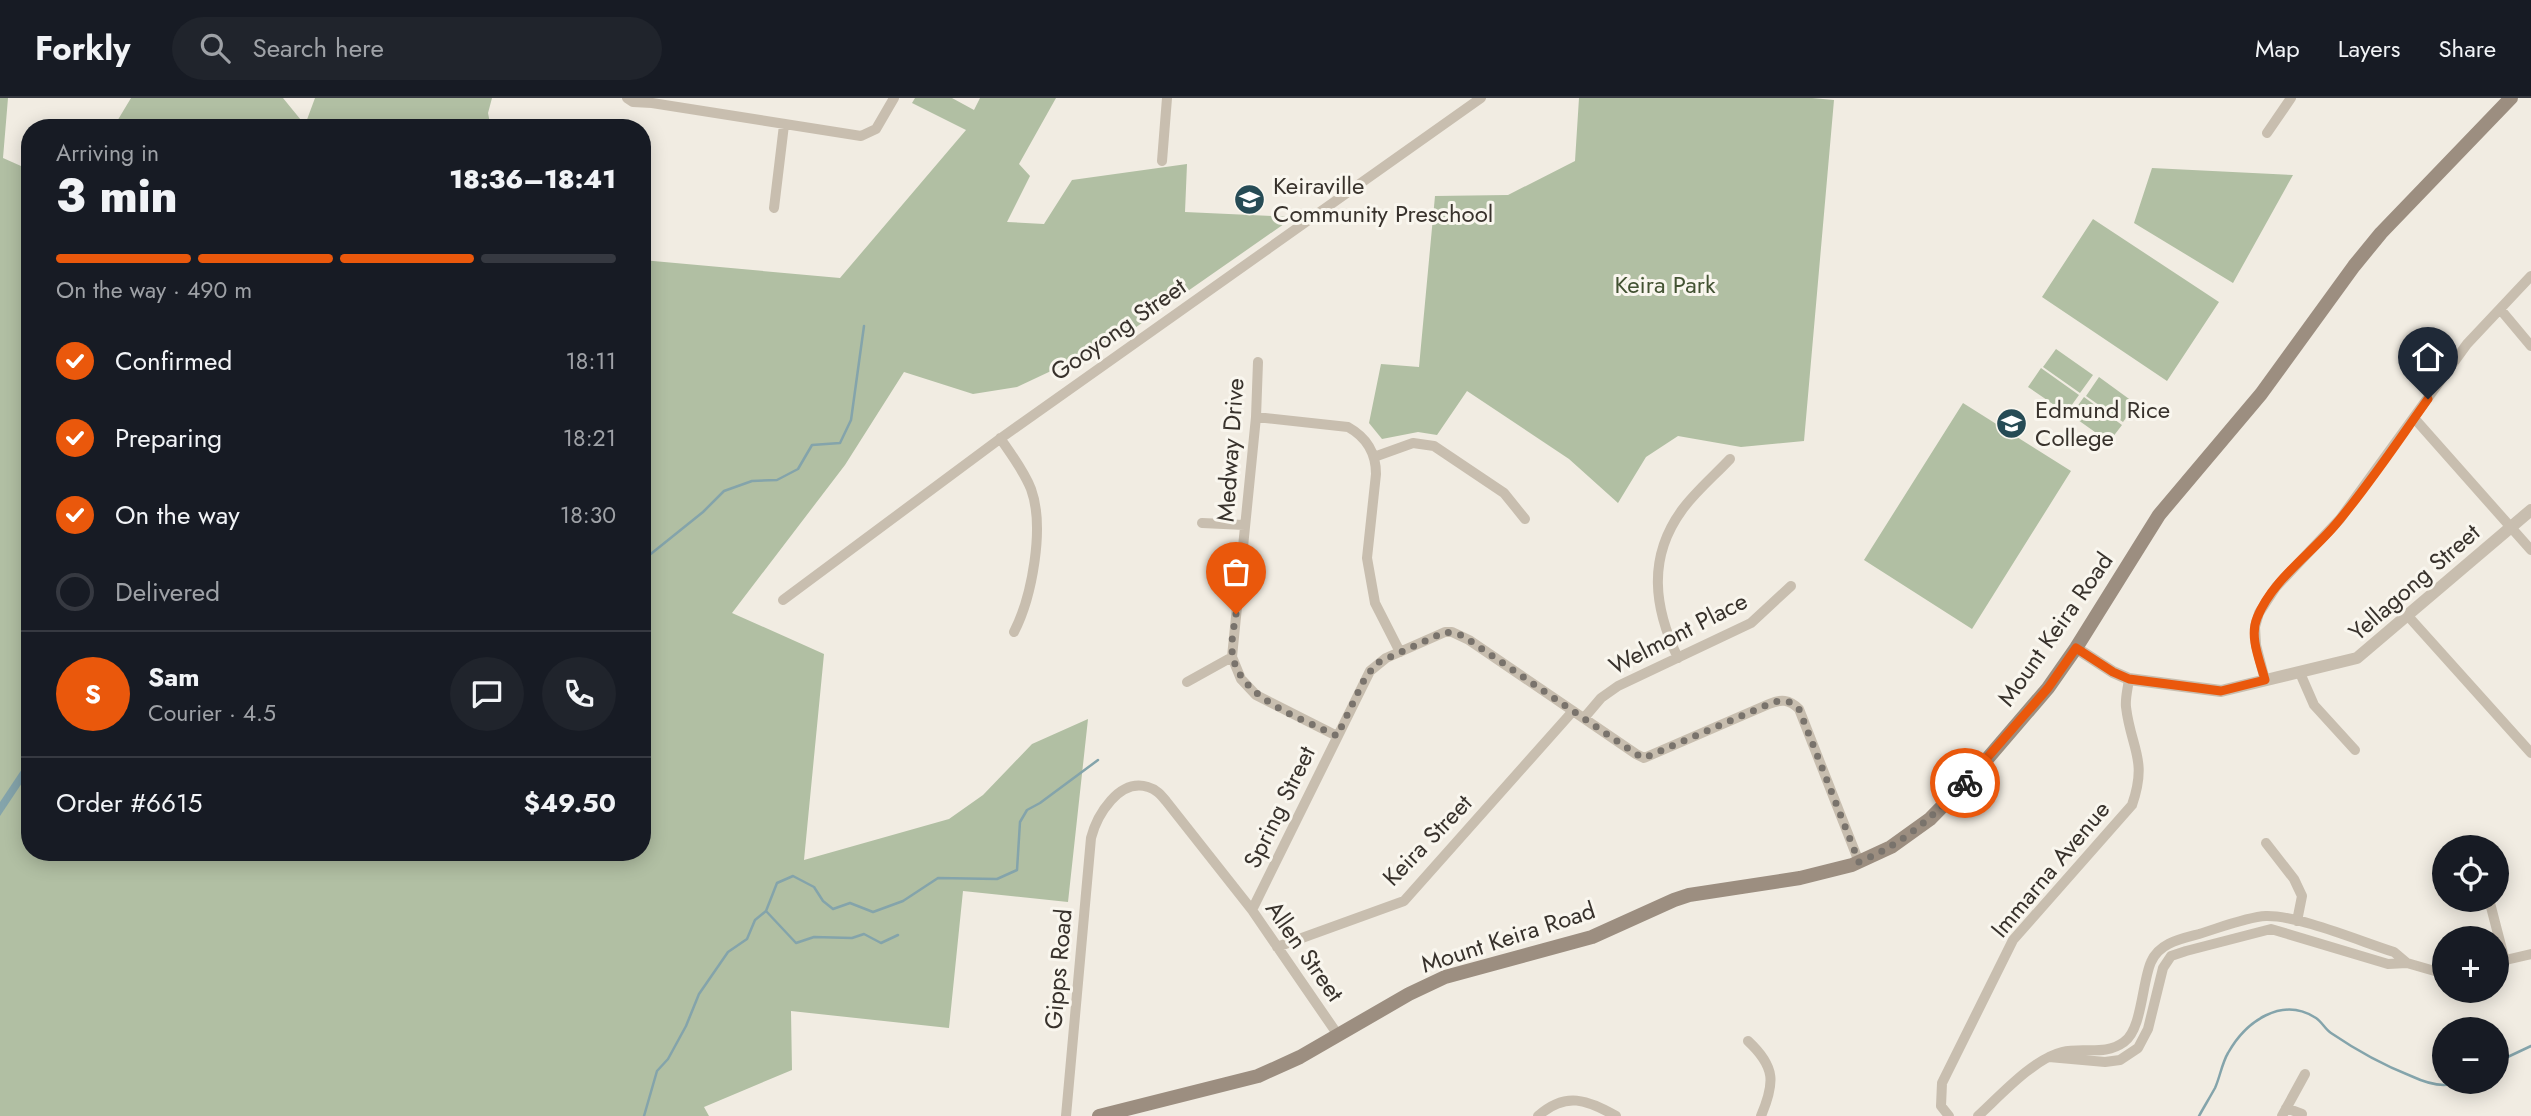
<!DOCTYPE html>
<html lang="en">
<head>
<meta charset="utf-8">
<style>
	:root { --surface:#171b24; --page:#20242c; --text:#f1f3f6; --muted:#9ea1a6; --line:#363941; --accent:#ea580c }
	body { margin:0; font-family:Jost,sans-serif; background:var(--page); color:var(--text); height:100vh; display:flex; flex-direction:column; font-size:26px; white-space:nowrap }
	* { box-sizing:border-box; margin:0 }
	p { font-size:23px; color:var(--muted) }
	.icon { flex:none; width:38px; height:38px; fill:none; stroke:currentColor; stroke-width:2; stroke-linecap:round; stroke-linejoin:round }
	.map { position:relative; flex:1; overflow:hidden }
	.sheet { position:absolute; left:21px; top:21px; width:630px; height:742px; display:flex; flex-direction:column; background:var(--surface); border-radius:28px; box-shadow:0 4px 18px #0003 }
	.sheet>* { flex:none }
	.controls { position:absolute; left:2432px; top:737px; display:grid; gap:14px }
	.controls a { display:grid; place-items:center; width:77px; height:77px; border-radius:50%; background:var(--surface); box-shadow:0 4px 18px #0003; font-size:35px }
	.pin { position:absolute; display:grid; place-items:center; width:60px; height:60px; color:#fff; margin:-72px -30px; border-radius:50% 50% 50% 0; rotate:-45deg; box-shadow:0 0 7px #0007 }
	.pin .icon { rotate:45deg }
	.courier { position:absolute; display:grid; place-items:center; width:70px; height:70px; margin:-35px; border:5px solid #ea580c; border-radius:50%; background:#fff; color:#222; box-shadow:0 2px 9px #0007 }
	.summary em { font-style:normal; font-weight:800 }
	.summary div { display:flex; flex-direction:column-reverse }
	.summary { display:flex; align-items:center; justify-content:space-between; height:119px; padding:0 35px }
	h1 { font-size:46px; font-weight:800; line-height:52px }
	.bar { display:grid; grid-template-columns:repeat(4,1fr); gap:10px 7px; align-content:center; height:84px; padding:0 35px }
	.bar i { height:9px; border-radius:5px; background:var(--line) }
	.bar .active { background:var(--accent) }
	.bar p { grid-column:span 4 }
	.line { display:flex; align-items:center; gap:18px; padding:0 35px; border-top:2px solid var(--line) }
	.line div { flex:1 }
	.round { display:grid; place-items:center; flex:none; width:74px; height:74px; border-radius:37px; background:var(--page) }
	ol { padding:0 35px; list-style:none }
	li { display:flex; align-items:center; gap:21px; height:77px }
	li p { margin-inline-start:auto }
	li .icon { padding:7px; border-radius:50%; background:var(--accent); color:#fff; stroke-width:4 }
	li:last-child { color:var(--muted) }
	li i { width:38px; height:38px; border:4px solid var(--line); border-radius:50% }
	header { display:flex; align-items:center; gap:42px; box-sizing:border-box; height:98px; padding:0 35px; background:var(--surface); border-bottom:2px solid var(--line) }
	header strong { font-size:33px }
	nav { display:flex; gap:38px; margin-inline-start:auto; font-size:24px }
	.search { width:490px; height:63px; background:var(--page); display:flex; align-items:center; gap:18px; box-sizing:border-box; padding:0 24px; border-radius:38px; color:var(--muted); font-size:26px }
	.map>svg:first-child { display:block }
	.green { fill:#b1bfa3 }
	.water { fill:#84a4ab }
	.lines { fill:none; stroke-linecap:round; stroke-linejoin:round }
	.stream { stroke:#84a4ab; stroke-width:2.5 }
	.minor { stroke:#c8beaf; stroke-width:10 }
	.tertiary { stroke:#c8beaf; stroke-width:12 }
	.secondary { stroke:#9c8e80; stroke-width:14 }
	.done { stroke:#79736c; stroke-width:7; stroke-dasharray:0 12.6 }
	.route { stroke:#ea580c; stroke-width:9 }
	.labels { text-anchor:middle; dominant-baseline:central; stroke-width:6; stroke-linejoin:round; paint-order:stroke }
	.poi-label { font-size:24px; fill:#38322c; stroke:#f9f6ee; text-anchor:start }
	.park-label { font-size:24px; fill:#435333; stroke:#f9f6ee }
	.street-label { font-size:24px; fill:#38322c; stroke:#f9f6ee }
</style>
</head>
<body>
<header>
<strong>Forkly</strong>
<div class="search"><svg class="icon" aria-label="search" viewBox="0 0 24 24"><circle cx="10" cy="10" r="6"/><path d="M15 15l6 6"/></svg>Search here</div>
<nav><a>Map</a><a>Layers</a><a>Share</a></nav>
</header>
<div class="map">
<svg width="2531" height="1018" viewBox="0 0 2531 1018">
	<rect width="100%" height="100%" fill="#f1ece2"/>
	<path class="green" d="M0,0H8L3,60L30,72V754H642V162L840,180L966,32L912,5L915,0H952L974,12L980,0H1056L1019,66L1030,78L1007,124L1044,126L1072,82L1187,66L1185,114L1294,119L1119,241L1017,289L973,296L904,274L845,367L732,515L824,556L804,762L949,721L983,697L1032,646L1088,621L1068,804L963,793L949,930L791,913L792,972L704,1009L709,1018H0Z
		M131,0H283L305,27L315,0H492L488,15L491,30H113Z
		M1579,0H1812L1834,2L1804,343L1741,349L1678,338L1646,359L1618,405L1569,361L1467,293L1437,337L1418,334L1382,341L1369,325L1381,266L1419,269L1435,98L1508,97L1575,63Z
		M2152,70L2293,77L2233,185L2134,125Z
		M2093,121L2219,204L2167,283L2042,199Z
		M2056,251L2093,277L2080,295L2043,269Z
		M2041,270L2079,297L2066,315L2028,289Z
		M2099,279L2136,306L2123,324L2086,298Z
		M2084,299L2122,327L2109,344L2071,317Z
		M1963,305L2071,373L1972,531L1864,462Z"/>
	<path class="water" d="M30,659V673L0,718V704Z"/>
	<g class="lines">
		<path class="stream" d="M642,463L703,414L724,393L752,383L777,382L798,371L812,347L840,345L851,322L864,228
			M113,754L121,758
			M766,813L796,845L814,839L852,840L864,836L881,845L898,837
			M2497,964L2531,948
			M644,1018L657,973L668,961L686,928L699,896L728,854L747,841L755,822L766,813L777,785L793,778L814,789L823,803L833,811L850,805L873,814L903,803L938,780L997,781L1017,772L1020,724L1027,712L1040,705L1098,662
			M2199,1018C2204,1009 2210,999 2215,990C2220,979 2222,965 2228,955C2246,923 2282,898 2316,920C2322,924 2325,931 2331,935C2356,952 2383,967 2411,978C2424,984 2444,991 2457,984"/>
		<path class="minor" d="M627,0L633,4L652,5L861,38L876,31L894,0
			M2267,35L2291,0
			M1162,63L1167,0
			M774,110L784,27
			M2500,211L2531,248
			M1258,264L1256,319L1232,559L1241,581L1256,597L1337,638
			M1256,319L1348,329C1366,339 1376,355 1376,376L1367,460L1375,505L1400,554
			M2414,320L2531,452
			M1000,340C1011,356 1024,373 1031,391C1045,429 1032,499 1014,534
			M1374,359L1413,345L1434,348L1504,395L1525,421
			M1202,425L1245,427
			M783,502L1001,340L1481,0
			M2408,518L2531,655
			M1678,560C1654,510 1647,460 1682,412C1695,394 1714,378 1730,361
			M2300,575L2314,607L2355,652
			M2265,582L2256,547L2255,529L2259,515L2276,489L2340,421L2467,246L2531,178
			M1187,584L1232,559
			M1584,620L1601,600L1618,588L1751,525L1791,488
			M2266,745L2294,781L2302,798L2297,823
			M2487,802L2490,805L2505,863
			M1252,812L1370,573L1386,560L1445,534H1452L1469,542L1636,656L1644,660L1769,606C1781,601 1789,601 1799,611L1859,764
			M1277,849L1404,803L1573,613
			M2497,864L2531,856
			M1748,943C1776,969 1775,985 1761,1018
			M2049,959L2105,964L2120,962L2138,950L2148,931L2163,870L2171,858L2186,853L2271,831L2388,866L2407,865
			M2286,1010L2302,1016
			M1066,1018L1091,740C1097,717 1119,680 1148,689C1156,691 1161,697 1166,703L1252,812L1338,937
			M1538,1018C1566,993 1587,1002 1616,1018
			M1949,1018L1941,1008L1942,985L2013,842L2132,707C2148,661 2131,651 2126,609C2125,600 2128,590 2129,581
			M1978,1018C2000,998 2033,961 2062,954C2084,949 2105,958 2124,944C2142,932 2142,884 2151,864C2159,845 2180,841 2199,836C2219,830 2246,819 2266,818C2298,817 2362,844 2394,854L2407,865L2445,876
			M2282,1018L2305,976"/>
		<path class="tertiary" d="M2076,550L2113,574L2129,581L2221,593L2357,560L2531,412"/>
		<path class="secondary" d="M1099,1018L1258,978L1300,959L1409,896L1445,879L1592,839L1674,802L1689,797L1800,780L1852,767L1891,749L1930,721L1976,674L2048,590L2076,550L2159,417L2261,296L2354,168L2381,135L2511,0"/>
	</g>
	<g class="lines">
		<path class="done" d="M1236,516C1234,529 1230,546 1233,559C1241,601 1303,621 1337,638L1366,578L1379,564L1445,534L1459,536L1469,542L1636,656L1644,660L1769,606C1781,601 1790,601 1799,611L1859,764C1906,744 1930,721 1965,685"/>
		<path class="route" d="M1965,685L2048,590L2076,550L2113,574L2129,581L2221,593L2265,582C2260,563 2249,539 2257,520C2272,482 2311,456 2336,426C2369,387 2398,343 2428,301"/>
	</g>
	<defs>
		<symbol id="school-disc" viewBox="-11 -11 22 22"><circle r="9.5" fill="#264b55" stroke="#f9f6ee"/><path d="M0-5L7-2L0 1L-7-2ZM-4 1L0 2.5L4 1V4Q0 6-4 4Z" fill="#fff"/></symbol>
	</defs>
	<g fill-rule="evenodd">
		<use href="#school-disc" x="1232" y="84" width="35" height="35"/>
		<use href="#school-disc" x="1994" y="308" width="35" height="35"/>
	</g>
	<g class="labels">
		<g class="poi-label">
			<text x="1273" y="87">Keiraville<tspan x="1273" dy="28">Community Preschool</tspan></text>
			<text x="2035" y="311">Edmund Rice<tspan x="2035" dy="28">College</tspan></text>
		</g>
		<g class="park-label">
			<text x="1665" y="186">Keira Park</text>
		</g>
		<g class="street-label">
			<text transform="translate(1118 231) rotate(-35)">Gooyong Street</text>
			<text transform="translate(1230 352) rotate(-86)">Medway Drive</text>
			<text transform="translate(2414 484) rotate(-41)">Yellagong Street</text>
			<text transform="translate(2055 531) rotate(-55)">Mount Keira Road</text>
			<text transform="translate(1678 535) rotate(-27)">Welmont Place</text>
			<text transform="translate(1279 709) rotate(-64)">Spring Street</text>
			<text transform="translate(1427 742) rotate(-46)">Keira Street</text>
			<text transform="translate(2050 771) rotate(-50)">Immarna Avenue</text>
			<text transform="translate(1508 839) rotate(-18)">Mount Keira Road</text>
			<text transform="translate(1305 853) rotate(55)">Allen Street</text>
			<text transform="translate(1058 871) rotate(-85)">Gipps Road</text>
		</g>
	</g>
</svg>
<div class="controls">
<a><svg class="icon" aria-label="locate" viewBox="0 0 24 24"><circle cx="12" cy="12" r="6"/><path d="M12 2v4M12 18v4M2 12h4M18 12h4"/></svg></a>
<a>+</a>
<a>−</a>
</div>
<div class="pin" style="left:1236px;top:516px;background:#ea580c"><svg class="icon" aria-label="bag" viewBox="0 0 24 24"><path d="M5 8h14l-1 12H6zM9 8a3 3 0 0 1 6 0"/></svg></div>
<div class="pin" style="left:2428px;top:301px;background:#1f2937"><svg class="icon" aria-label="home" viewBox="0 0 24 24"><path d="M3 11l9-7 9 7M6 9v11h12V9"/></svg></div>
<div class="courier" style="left:1965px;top:685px"><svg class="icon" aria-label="bike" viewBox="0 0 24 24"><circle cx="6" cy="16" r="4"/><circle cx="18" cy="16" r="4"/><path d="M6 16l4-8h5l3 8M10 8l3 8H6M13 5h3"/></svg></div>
<section class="sheet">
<div class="summary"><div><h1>3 min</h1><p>Arriving in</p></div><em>18:36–18:41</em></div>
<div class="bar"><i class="active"></i><i class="active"></i><i class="active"></i><i></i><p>On the way · 490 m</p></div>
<ol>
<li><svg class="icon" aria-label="check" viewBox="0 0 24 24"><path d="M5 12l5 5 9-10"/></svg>Confirmed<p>18:11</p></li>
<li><svg class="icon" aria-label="check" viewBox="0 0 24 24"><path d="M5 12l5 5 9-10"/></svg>Preparing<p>18:21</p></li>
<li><svg class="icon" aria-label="check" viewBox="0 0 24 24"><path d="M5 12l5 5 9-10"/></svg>On the way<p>18:30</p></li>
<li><i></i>Delivered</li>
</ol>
<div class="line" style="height:126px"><b class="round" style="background:var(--accent);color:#fff">S</b><div><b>Sam</b><p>Courier · 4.5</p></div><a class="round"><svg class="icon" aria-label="chat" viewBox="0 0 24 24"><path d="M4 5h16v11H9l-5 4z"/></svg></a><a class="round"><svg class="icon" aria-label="phone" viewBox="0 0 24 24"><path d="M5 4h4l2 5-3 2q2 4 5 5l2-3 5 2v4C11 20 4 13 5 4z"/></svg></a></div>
<div class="line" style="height:91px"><div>Order #6615</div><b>$49.50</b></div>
</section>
</div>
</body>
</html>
